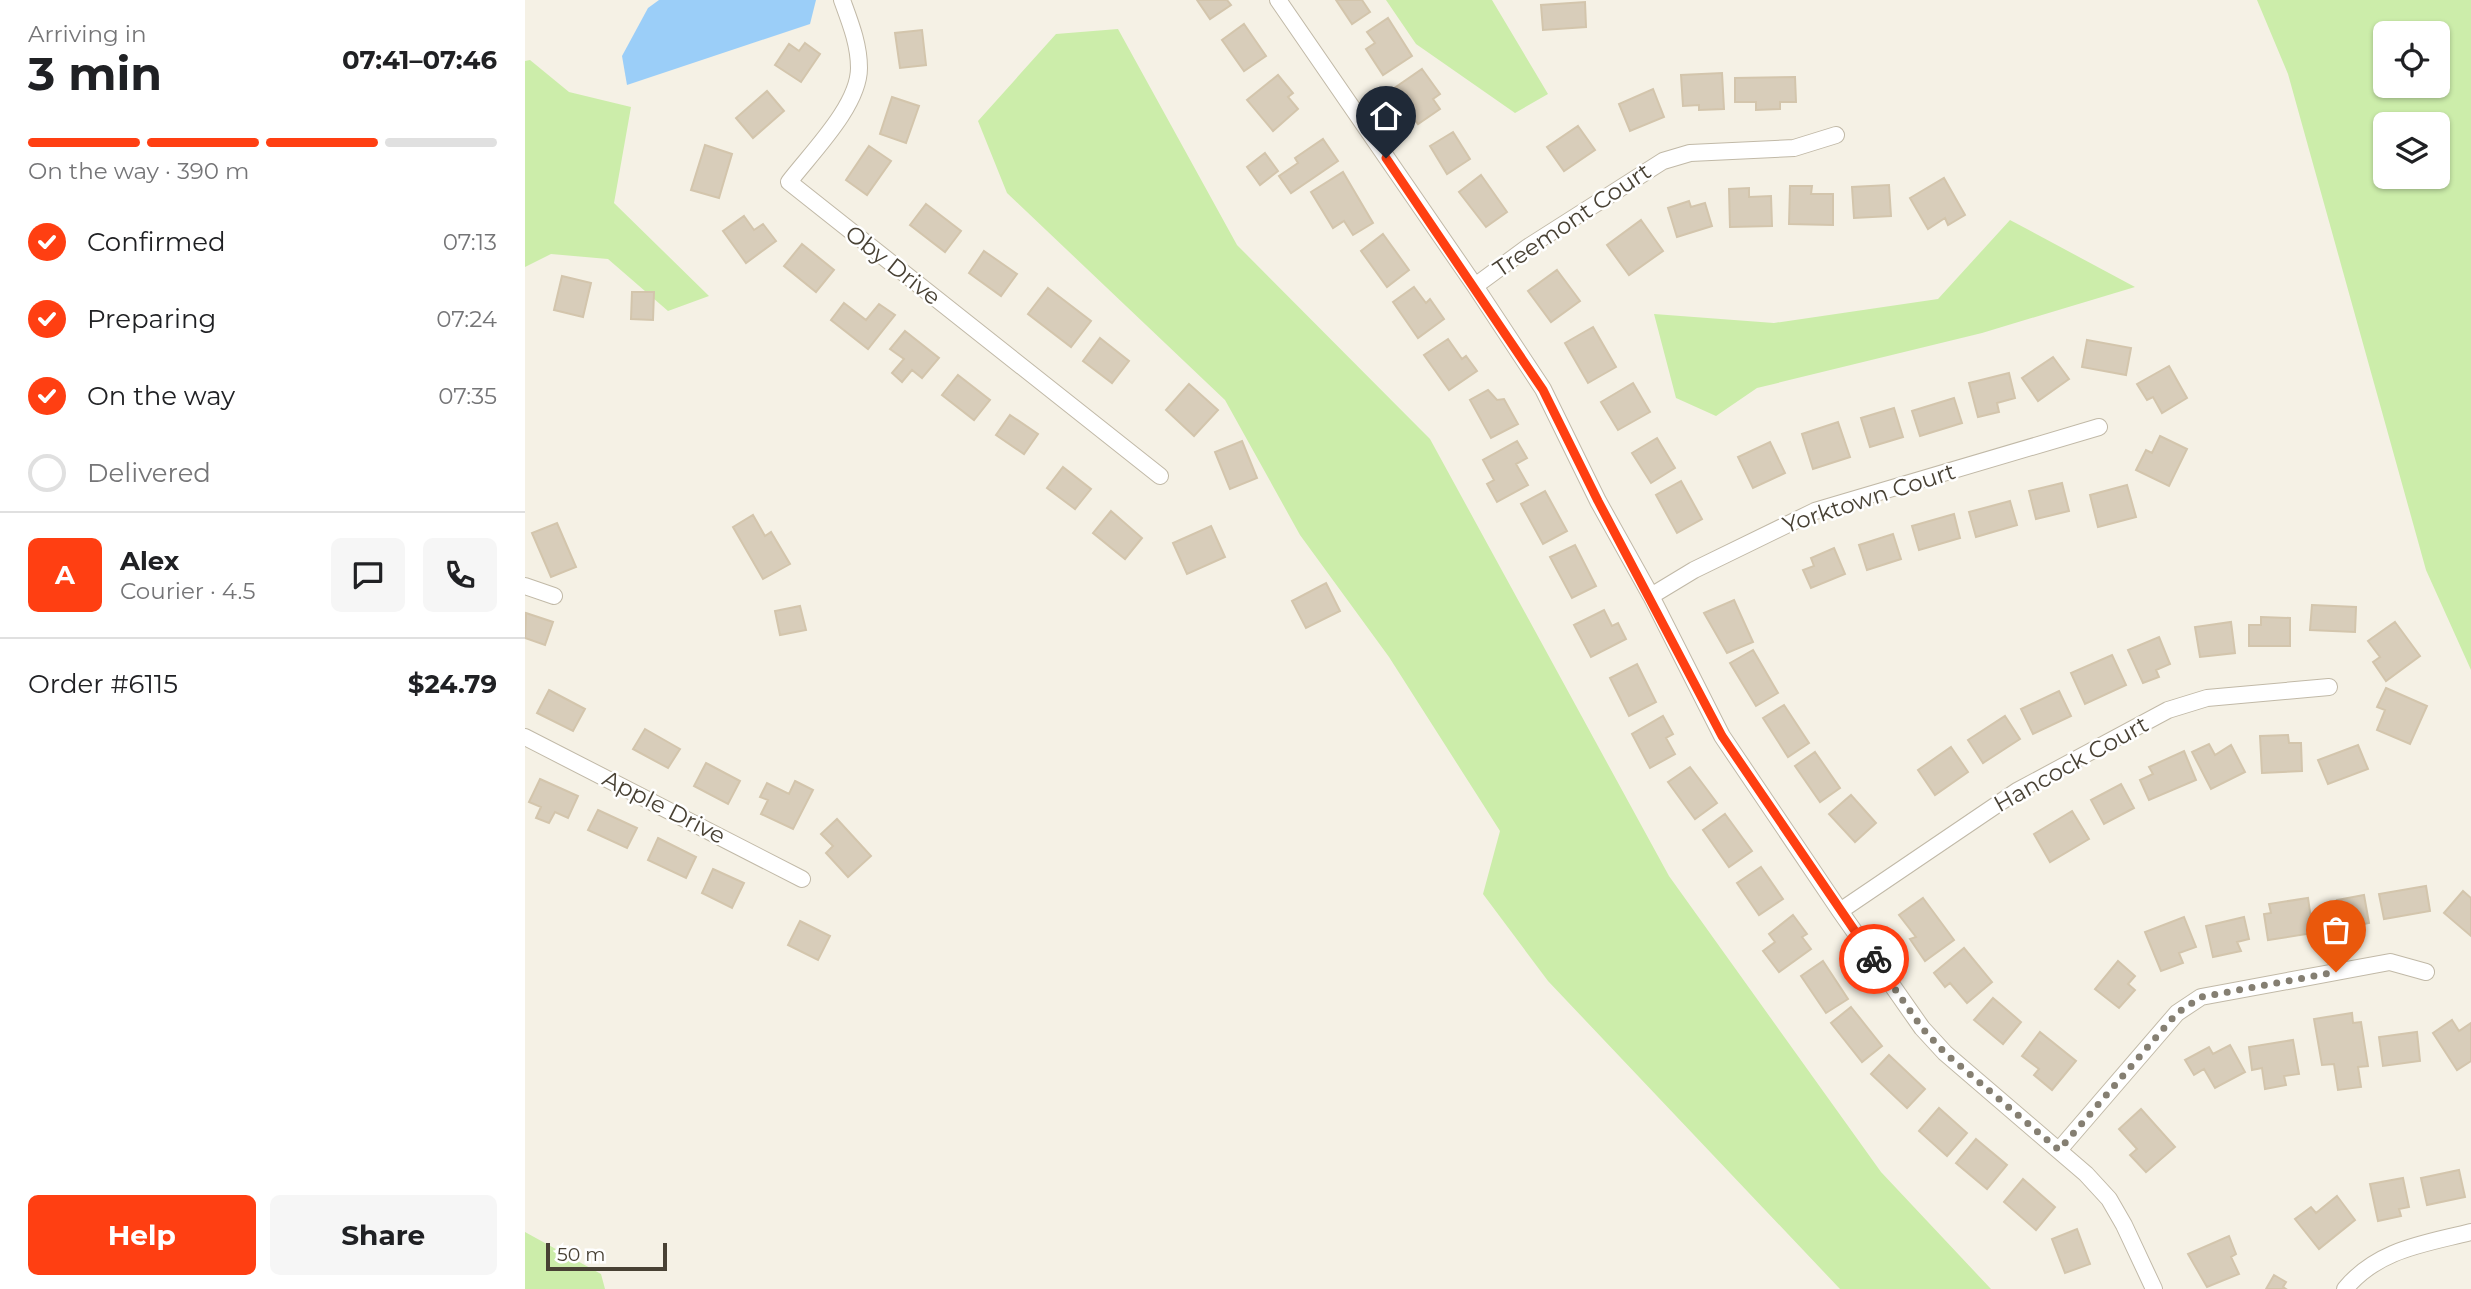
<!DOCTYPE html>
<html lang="en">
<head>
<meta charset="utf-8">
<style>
	:root { --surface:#fff; --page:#f6f6f6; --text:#202124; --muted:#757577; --line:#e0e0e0; --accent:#ff3f12 }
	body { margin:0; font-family:Montserrat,sans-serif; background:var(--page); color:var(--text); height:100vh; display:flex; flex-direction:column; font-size:26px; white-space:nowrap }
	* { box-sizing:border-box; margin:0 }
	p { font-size:23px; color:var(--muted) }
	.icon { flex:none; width:38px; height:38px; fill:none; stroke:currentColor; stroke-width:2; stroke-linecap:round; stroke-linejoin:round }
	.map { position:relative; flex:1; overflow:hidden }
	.side { display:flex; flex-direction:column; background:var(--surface); width:525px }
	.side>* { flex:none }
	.controls { position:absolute; left:1848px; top:21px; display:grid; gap:14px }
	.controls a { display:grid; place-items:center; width:77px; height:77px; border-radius:10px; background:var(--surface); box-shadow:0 2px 5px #0004; font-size:35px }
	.scale { position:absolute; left:21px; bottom:18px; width:121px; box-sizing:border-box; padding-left:7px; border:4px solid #484134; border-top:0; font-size:19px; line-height:24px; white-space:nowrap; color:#484134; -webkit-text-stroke:5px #fff; paint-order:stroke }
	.pin { position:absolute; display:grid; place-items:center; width:60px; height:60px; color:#fff; margin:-72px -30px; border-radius:50% 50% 50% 0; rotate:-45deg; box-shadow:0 0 7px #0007 }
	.pin .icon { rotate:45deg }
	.courier { position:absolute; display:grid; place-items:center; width:70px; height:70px; margin:-35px; border:5px solid #ff3f12; border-radius:50%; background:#fff; color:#222; box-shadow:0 2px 9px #0007 }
	.overview em { font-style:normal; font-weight:700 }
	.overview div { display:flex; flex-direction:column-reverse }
	.overview { display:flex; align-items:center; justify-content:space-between; height:119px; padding:0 28px }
	h1 { font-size:46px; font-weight:700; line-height:52px }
	.bar { display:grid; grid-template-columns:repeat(4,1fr); gap:10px 7px; align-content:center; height:84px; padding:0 28px }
	.bar i { height:9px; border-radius:5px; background:var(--line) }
	.bar .on { background:var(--accent) }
	.bar p { grid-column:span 4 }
	.line { display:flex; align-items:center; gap:18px; padding:0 28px; border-top:2px solid var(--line) }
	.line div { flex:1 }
	.round { display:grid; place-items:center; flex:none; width:74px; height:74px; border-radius:10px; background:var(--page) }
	ol { padding:0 28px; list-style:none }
	li { display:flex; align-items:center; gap:21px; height:77px }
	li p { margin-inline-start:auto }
	li .icon { padding:7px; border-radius:50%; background:var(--accent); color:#fff; stroke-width:4 }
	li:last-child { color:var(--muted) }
	li i { width:38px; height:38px; border:4px solid var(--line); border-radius:50% }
	.primary-button { display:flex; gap:14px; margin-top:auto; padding:14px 28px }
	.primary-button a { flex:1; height:80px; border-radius:10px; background:var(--accent); color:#fff; font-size:28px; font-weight:700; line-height:80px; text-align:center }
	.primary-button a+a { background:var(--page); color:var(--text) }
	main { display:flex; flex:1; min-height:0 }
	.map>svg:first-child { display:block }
	.green { fill:#ccedaa; fill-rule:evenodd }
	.water { fill:#9bcef8 }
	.building { fill:#d8cdba; stroke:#d3c5ac; stroke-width:2 }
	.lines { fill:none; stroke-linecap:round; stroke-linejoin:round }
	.minor-casing { stroke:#c1b9a7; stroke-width:18 }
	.minor { stroke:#fff; stroke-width:16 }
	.done { stroke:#857f72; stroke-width:7; stroke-dasharray:0 12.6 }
	.route { stroke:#ff3f12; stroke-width:9 }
	.labels { text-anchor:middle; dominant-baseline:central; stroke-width:5; stroke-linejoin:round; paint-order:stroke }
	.street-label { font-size:23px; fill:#484134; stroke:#fff }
</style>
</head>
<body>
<main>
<section class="side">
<div class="overview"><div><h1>3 min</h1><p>Arriving in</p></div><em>07:41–07:46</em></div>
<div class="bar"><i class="on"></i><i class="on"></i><i class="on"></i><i></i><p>On the way · 390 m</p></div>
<ol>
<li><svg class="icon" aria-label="check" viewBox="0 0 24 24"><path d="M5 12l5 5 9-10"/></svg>Confirmed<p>07:13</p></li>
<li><svg class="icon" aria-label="check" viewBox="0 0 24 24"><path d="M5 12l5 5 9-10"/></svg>Preparing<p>07:24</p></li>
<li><svg class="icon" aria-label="check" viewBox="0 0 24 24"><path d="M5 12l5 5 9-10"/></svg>On the way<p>07:35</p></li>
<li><i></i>Delivered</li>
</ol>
<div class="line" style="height:126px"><b class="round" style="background:var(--accent);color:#fff">A</b><div><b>Alex</b><p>Courier · 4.5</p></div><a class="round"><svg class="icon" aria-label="chat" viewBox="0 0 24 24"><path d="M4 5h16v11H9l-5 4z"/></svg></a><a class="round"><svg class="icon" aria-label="phone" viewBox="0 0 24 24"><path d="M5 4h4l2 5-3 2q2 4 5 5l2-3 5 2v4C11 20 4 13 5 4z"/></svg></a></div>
<div class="line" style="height:91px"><div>Order #6115</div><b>$24.79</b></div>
<div class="primary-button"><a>Help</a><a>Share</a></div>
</section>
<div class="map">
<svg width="1946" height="1289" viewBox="0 0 1946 1289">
	<rect width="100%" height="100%" fill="#f5f1e5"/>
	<path class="green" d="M861,0H967L1023,94L990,113L891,44Z
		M1732,0H1946V670L1901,570L1763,74ZM1860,33H1913V86H1860ZM1860,124H1913V177H1860Z
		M593,29L712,245L905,439L1144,876L1356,1172L1466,1289H1315L1023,981L958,894L975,831L864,657L775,535L700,400L482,193L453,121L531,34Z
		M5,60L44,92L106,107L89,203L184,296L143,311L83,259L26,254L0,267V61Z
		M1485,220L1610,287L1457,333L1232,388L1191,416L1151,398L1129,314L1249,323L1413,299Z
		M0,1232L76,1274L80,1289H0Z"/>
	<path class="water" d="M134,0H291L285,24L102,85L97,56L123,8Z"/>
	<path class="building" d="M672,0H702L706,5L685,19Z
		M811,0H837L845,12L827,24Z
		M1060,2L1061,27L1018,30L1016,5Z
		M863,18L887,56L858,75L841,49L850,43L842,32Z
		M719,24L741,56L719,71L697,40Z
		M397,30L401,65L375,68L370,33Z
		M280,43L295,54L276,82L250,65L264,44L274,51Z
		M897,69L915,94L908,99L915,109L893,124L868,89Z
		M1197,73L1199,109L1174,110V105L1158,106L1156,75Z
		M753,75L768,93L763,97L773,109L748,131L722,100Z
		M1270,77L1271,102H1255V109L1231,110V102H1210V78Z
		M1128,89L1139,117L1105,131L1094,104Z
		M242,91L259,111L228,138L211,118Z
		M367,97L394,106L381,143L355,134Z
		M1053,126L1070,150L1039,171L1022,147Z
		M928,132L945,159L922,174L905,146Z
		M798,139L813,161L766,193L754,176L773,163L770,158Z
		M180,145L207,154L194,198L166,190Z
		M344,146L366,161L342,195L321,180Z
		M740,153L753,171L735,185L722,167Z
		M818,172L848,223L828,235L819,221L808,228L786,192Z
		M956,175L982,212L961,227L934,192Z
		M1419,178L1440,215L1423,225L1420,218L1403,229L1385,198Z
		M1364,185L1366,216L1329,218L1327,187Z
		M1265,186H1287L1286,194H1308V225L1264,224Z
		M1224,188V197L1246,196L1247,226L1205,227L1204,189Z
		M1164,201L1166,207L1180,203L1187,226L1152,237L1143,208Z
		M401,204L436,231L420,252L385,225Z
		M219,216L229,230L238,224L251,241L221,263L198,231Z
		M1116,220L1138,251L1104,275L1082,245Z
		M858,234L884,270L862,287L836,251Z
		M277,244L309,270L291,292L259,266Z
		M459,251L492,274L476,296L444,273Z
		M1032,270L1055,301L1026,322L1003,291Z
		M37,276L66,283L58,317L29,310Z
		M889,287L901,303L905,299L919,319L893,338L868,302Z
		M523,288L566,321L546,347L503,314Z
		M107,292H129L128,320L106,319Z
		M319,303L341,320L354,304L370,315L343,349L306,320Z
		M1068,327L1091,367L1063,383L1040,343Z
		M380,331L414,358L397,378L387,370L377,382L367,373L379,359L365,349Z
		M575,338L604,361L587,383L558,361Z
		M923,339L937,359L941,356L952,371L924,390L899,355Z
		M1562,340L1606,348L1601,375L1557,367Z
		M1528,357L1544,379L1513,401L1497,378Z
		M1644,366L1662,398L1637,413L1628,397L1622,400L1612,384Z
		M1484,373L1490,398L1472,403L1474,412L1453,417L1444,383Z
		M433,375L465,400L449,420L417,395Z
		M1108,383L1125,412L1093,430L1076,402Z
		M664,384L693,410L669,436L641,410Z
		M963,390L972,400L979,399L993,424L966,438L945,400Z
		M1429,398L1437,423L1395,436L1387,411Z
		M1369,408L1378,437L1345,447L1336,418Z
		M485,415L513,434L499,454L471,435Z
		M1313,422L1325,457L1288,469L1277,434Z
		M1635,436L1662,449L1644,486L1611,470L1621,450L1627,453Z
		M1132,438L1150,468L1126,483L1107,453Z
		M717,441L732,478L705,489L690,452Z
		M992,441L1002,458L991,464L1003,485L972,502L962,484L969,480L958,460Z
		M1245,442L1260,473L1228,488L1213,457Z
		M538,467L566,489L550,509L522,488Z
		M1156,481L1177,519L1152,533L1131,495Z
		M1537,483L1544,511L1511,519L1504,491Z
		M1602,485L1611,517L1573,527L1565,495Z
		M1020,491L1042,531L1018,544L996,504Z
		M1485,501L1492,525L1451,537L1444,512Z
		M586,511L617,538L600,559L568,533Z
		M1429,514L1435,538L1394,550L1387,526Z
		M228,515L240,536L246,532L265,564L238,579L208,527Z
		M32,523L51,567L26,577L7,533Z
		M686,526L700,557L662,574L648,543Z
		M1368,534L1376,559L1342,570L1334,545Z
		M1050,545L1071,586L1047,598L1025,557Z
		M1309,548L1320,574L1286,588L1278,570L1289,566L1286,558Z
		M801,583L815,611L781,628L767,601Z
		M1209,600L1228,642L1202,653L1179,613Z
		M1787,605L1831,607L1830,632L1785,630Z
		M275,606L281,630L255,635L250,611Z
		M1079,610L1087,626L1093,623L1101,639L1066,657L1049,625Z
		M1,613L28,622L20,645L0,638Z
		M1736,617L1765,618V646H1724V625H1736Z
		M1706,622L1710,653L1675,657L1670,627Z
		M1870,622L1895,656L1861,681L1848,662L1855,657L1843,641Z
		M1634,637L1645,664L1631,670L1634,677L1618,683L1603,650Z
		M1228,650L1253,693L1231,706L1205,663Z
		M1587,655L1601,685L1560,704L1546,673Z
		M1112,664L1131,702L1104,716L1085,678Z
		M1861,688L1902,706L1885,744L1852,730L1860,710L1852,707Z
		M24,690L60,709L48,731L12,713Z
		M1534,691L1546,716L1508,734L1496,709Z
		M1259,705L1284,743L1263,757L1238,718Z
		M1138,716L1148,734L1141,738L1150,754L1125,768L1107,734Z
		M1480,716L1495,739L1458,763L1443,740Z
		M120,729L155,749L143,768L108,749Z
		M1763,735L1764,743H1776L1777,771L1737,773L1735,736Z
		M1684,744L1690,755L1706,745L1720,772L1686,789L1667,752Z
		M1833,745L1843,769L1803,784L1793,760Z
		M1426,747L1443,772L1410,795L1393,770Z
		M1659,751L1671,780L1624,800L1615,780L1628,774L1624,767Z
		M1290,752L1315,788L1295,802L1270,766Z
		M181,763L215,781L203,804L169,786Z
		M1165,767L1192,803L1170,819L1143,782Z
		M15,779L53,796L43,818L30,812L24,823L11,818L16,807L4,802Z
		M270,781L288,790L268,829L236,814L243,800L235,797L242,783L264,794Z
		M1596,784L1609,808L1579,824L1566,800Z
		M1326,795L1351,823L1330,842L1304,814Z
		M73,810L112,828L102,848L63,830Z
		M1547,811L1564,839L1525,862L1509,834Z
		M1200,814L1227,851L1204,867L1178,830Z
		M312,819L346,856L323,877L301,853L308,846L296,834Z
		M133,838L171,857L161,878L123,860Z
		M1236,867L1258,899L1234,915L1212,883Z
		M188,869L219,883L207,908L177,893Z
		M1901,886L1905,911L1859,919L1854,894Z
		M1938,891L1946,898V936L1919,913Z
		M1839,895L1844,923L1801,931L1797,914L1814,911L1812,900Z
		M1398,898L1429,940L1400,961L1385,939L1391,937L1374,915Z
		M1783,898L1788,933L1743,940L1739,914L1746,913L1744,904Z
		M1268,915L1282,934L1277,937L1286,949L1254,972L1238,951L1250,942L1244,934Z
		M1659,917L1671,947L1654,953L1658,963L1636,971L1620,932Z
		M1719,917L1724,939L1712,942L1716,951L1688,957L1681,926Z
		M275,921L305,936L293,960L263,945Z
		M1439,948L1467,982L1442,1003L1425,983L1420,987L1409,973Z
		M1298,961L1323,999L1301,1013L1276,976Z
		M1593,961L1610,976L1603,984L1610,990L1594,1008L1570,989Z
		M1468,998L1496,1022L1478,1044L1449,1020Z
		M1326,1007L1357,1046L1337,1062L1306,1023Z
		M1827,1013L1828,1023L1836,1022L1843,1066L1833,1067L1836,1087L1813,1090L1809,1064L1797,1065L1789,1019Z
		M1927,1020L1934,1031L1946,1023V1061L1932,1070L1908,1033Z
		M1515,1032L1551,1061L1527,1090L1509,1075L1514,1069L1497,1056Z
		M1892,1032L1895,1061L1858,1066L1854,1037Z
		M1768,1040L1774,1074L1759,1076L1761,1085L1740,1089L1737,1068L1727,1070L1724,1047Z
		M1705,1045L1720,1072L1690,1088L1679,1069L1669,1075L1660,1060L1684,1047L1688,1054Z
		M1364,1055L1400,1089L1382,1108L1346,1074Z
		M1414,1108L1442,1133L1422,1156L1394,1131Z
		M1616,1109L1650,1147L1621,1172L1605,1155L1612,1149L1594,1129Z
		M1451,1139L1482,1165L1462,1189L1431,1163Z
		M1934,1170L1940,1197L1902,1205L1896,1178Z
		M1878,1178L1884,1207L1874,1209L1876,1216L1853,1221L1845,1184Z
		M1498,1179L1530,1207L1511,1230L1479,1202Z
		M1812,1196L1830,1220L1794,1249L1770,1219L1786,1207L1791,1213Z
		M1552,1229L1565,1264L1540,1273L1527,1239Z
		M1704,1236L1711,1254L1706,1257L1714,1274L1682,1287L1663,1254Z
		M1749,1275L1761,1282L1758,1287L1761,1289H1741Z"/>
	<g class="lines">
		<defs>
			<path id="minor" d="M317,0C325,22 334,44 334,68C334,106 286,153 264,182L635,476
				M753,0L950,286L1018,389L1073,501L1126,596L1197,736L1315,911L1397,1028L1420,1053L1561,1174L1584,1199L1599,1225L1629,1289
				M950,286L1003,247L1138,161L1165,153L1269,148L1311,135
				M0,586L29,596
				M1126,596L1169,570L1290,511L1574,427
				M0,737L277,879
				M1315,911L1492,791L1643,710L1682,698L1804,687
				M1534,1150L1652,1013L1676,997L1865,962L1901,972
				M1820,1289C1853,1249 1899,1244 1946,1232"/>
		</defs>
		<use href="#minor" class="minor-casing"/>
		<use href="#minor" class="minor"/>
	</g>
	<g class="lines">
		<path class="done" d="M1349,959L1397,1028L1420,1053L1534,1150L1652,1013L1676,997L1811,972"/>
		<path class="route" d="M861,158L1018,390L1073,501L1197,736L1349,959"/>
	</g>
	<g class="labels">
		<g class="street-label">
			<text transform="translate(1047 220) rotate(-34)">Treemont Court</text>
			<text transform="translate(368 265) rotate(38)">Oby Drive</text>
			<text transform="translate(1344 498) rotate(-18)">Yorktown Court</text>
			<text transform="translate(1546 764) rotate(-29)">Hancock Court</text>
			<text transform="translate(139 807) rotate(27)">Apple Drive</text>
		</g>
	</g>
</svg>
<div class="controls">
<a><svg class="icon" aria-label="locate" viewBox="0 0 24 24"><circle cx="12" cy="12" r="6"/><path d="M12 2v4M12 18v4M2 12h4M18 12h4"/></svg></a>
<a><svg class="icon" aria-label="layers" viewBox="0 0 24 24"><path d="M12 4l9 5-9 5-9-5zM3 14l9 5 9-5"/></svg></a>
</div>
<div class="scale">50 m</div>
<div class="pin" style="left:1811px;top:972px;background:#ea580c"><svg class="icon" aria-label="bag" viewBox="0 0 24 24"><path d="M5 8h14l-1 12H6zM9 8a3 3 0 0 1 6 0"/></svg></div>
<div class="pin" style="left:861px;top:158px;background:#1f2937"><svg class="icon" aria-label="home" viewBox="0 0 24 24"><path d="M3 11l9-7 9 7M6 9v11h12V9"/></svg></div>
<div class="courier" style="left:1349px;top:959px"><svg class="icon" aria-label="bike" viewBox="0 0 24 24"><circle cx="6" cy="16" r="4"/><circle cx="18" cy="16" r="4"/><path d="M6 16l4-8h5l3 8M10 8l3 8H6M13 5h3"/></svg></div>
</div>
</main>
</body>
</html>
